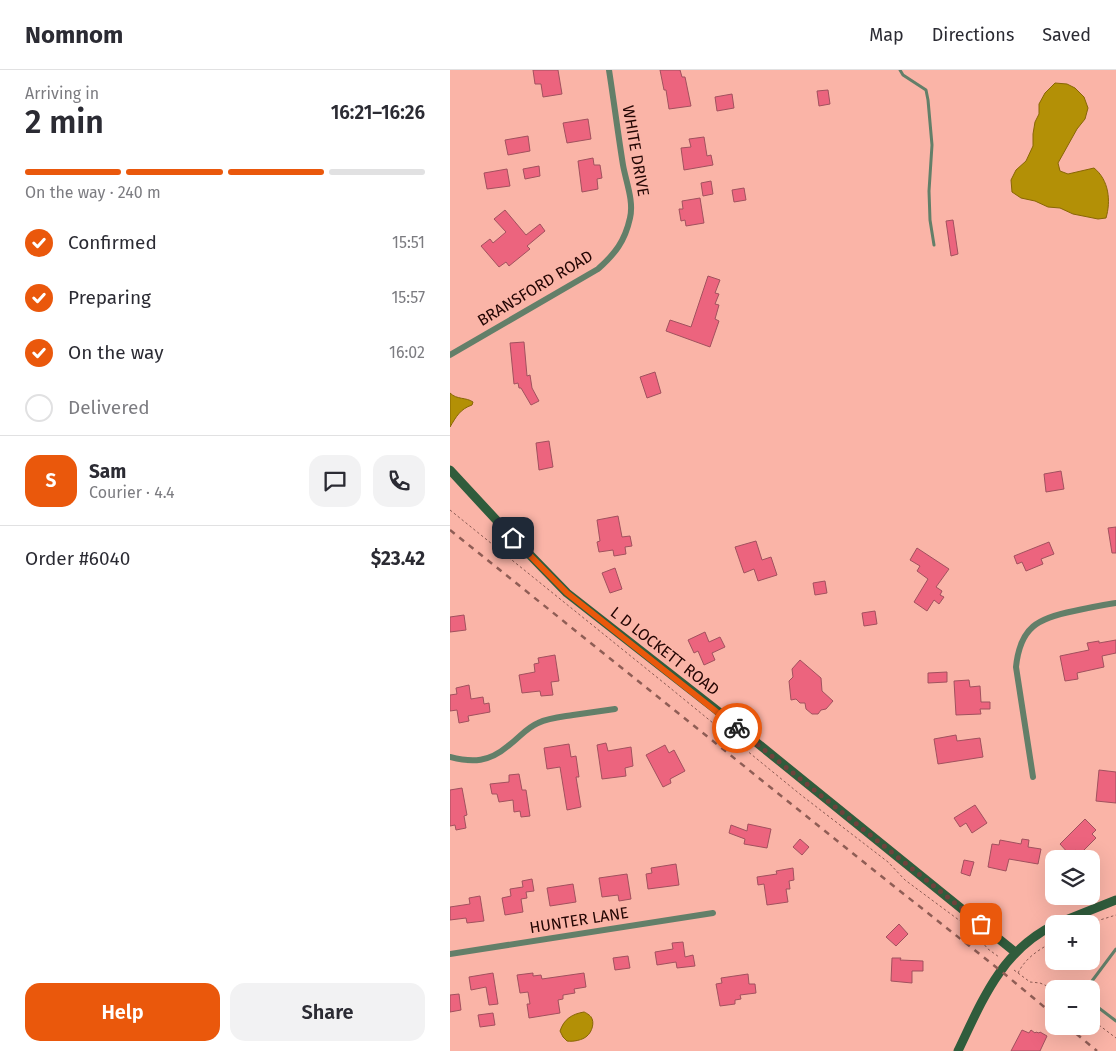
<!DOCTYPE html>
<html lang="en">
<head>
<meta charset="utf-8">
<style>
	:root { --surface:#fff; --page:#f2f2f3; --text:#2b2b33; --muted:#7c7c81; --line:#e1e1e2; --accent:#ea580c }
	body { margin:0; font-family:"Fira Sans",sans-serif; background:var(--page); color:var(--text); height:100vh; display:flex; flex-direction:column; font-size:19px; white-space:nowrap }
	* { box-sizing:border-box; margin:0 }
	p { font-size:16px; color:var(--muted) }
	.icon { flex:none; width:28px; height:28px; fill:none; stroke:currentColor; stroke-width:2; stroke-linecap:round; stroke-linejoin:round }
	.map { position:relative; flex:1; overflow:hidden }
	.side { display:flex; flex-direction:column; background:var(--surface); width:450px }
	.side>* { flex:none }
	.tools { position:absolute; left:595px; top:780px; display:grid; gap:10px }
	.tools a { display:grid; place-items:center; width:55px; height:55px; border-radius:10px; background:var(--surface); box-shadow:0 5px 20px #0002; font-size:25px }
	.pin { position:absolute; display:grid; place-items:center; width:42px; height:42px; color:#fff; margin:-21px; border-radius:10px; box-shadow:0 2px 8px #0006 }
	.courier { position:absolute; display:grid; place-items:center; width:50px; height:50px; margin:-25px; border:4px solid #ea580c; border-radius:50%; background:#fff; color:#222; box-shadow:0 1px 6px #0007 }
	.overview em { font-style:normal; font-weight:600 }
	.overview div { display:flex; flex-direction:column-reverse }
	.overview { display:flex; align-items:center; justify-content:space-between; height:85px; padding:0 25px }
	h1 { font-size:32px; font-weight:600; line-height:38px }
	.bar { display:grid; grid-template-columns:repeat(4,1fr); gap:8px 5px; align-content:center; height:60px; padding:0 25px }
	.bar i { height:6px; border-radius:4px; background:var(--line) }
	.bar .selected { background:var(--accent) }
	.bar p { grid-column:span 4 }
	.line { display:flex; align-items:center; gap:12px; padding:0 25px; border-top:1px solid var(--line) }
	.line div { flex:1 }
	.round { display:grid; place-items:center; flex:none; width:52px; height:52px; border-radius:15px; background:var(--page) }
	ol { padding:0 25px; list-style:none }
	li { display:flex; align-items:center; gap:15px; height:55px }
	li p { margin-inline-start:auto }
	li .icon { padding:5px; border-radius:50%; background:var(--accent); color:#fff; stroke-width:4 }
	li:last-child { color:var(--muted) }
	li i { width:28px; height:28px; border:2px solid var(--line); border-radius:50% }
	.cta { display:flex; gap:10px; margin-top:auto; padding:10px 25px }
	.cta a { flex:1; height:58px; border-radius:15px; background:var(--accent); color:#fff; font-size:20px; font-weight:600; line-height:58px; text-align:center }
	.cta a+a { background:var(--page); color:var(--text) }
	header { display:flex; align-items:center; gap:30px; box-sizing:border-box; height:70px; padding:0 25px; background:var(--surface); border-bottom:1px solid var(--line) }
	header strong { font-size:24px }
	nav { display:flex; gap:28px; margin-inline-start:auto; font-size:18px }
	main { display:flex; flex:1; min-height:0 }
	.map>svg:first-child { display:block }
	.water { fill:#b39006; stroke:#886605 }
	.building { fill:#ec647e; stroke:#a1515e }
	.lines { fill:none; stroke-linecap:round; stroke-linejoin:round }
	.path { stroke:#8c5b53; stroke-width:1; stroke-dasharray:2.5 2.5; stroke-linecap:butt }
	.service { stroke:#637f69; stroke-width:3 }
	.minor { stroke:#637f69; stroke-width:6 }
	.secondary { stroke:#305c3c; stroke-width:9 }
	.rail { stroke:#8f5d55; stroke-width:2.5; stroke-dasharray:6 6; stroke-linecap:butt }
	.done { stroke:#6e423c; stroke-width:5; stroke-dasharray:0 9 }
	.route { stroke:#ea580c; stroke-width:6 }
	.labels { text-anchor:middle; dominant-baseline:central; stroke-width:4; stroke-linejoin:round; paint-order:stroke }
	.street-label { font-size:16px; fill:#230503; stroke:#fab4a7 }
</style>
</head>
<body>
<header>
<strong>Nomnom</strong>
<nav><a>Map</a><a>Directions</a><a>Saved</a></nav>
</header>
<main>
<section class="side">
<div class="overview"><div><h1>2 min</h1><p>Arriving in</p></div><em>16:21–16:26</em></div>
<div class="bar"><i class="selected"></i><i class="selected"></i><i class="selected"></i><i></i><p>On the way · 240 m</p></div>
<ol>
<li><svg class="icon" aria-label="check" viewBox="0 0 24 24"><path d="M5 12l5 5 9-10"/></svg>Confirmed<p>15:51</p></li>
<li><svg class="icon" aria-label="check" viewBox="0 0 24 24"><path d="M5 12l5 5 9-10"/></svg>Preparing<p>15:57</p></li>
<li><svg class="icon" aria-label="check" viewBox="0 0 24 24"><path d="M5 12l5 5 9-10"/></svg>On the way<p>16:02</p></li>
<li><i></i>Delivered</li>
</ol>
<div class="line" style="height:90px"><b class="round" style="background:var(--accent);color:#fff">S</b><div><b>Sam</b><p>Courier · 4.4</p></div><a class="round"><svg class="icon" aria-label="chat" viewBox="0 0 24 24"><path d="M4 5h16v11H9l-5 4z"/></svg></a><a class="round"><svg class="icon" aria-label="phone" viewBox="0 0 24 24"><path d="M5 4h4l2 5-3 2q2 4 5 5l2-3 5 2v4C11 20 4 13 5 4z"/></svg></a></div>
<div class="line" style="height:65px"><div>Order #6040</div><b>$23.42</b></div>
<div class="cta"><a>Help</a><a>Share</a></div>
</section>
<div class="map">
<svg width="666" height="981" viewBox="0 0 666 981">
	<rect width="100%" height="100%" fill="#fab4a7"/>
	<path class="water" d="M605,13L617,14L625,18L634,27L638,38L635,49L627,59L608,93L610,101L618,104L644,98C659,110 661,131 656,148L648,149L623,144L610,138L598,137L585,131L571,128L562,122L561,110L566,100L576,91L583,76V64L585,52L589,44V34L595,23Z
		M0,323C7,330 16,327 23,332L22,335C10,339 6,347 0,357Z
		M134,942C135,942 141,946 141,947C145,952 142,962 137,966C133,970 123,972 117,971L113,967L110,961C114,949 122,944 134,942Z"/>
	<path class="building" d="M83,0H108L112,24L93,27L91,14H85Z
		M210,0H230L232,7H235L241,36L219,39L216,20H214Z
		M378,20L380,34L369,36L367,21Z
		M282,24L284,38L267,41L265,27Z
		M138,49L141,69L117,73L113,53Z
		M78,66L80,81L58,85L55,70Z
		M254,67L257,86L261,85L263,95L234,100L231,78L241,77L239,69Z
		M143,88L144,95H150L152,108L147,109L148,119L132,122L128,91Z
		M89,96L90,106L75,109L73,99Z
		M57,99L60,116L37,119L34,103Z
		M261,111L263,124L253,126L251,113Z
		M294,118L296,130L284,132L282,120Z
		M250,128L254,153L236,156L235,150L231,151L229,139H233L232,131Z
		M55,140L76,165L90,154L95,161L77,176L80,179L59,196L56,192L49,197L31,176L40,169L43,173L56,162L44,149Z
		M503,150L508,184L501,186L496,151Z
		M258,206L270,210L265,223L269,224L265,234L269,235L265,249L269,251L260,277L216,261L220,250L241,257Z
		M74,272L77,306L80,305L82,318L89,331L81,335L71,318H69L68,313L64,314L60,273Z
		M205,302L211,323L197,328L190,307Z
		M99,371L103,397L89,400L86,373Z
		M611,401L614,419L596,422L594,404Z
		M168,446L172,467L180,466L182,476L175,477L176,484L164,486L163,480L149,482L147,472L150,471L147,450Z
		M666,457V483H662L658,458Z
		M306,471L312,490L321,487L327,505L308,511L304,499L294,503L285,477Z
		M599,472L604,484L591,489L593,494L576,501L572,492L567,494L564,486Z
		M467,478L499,499L486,517L492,521L490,525L494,527L489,534L484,530L477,541L464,532L478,509L467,501L470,496L460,490Z
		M165,498L172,519L160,523L152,503Z
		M375,511L377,523L365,525L363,513Z
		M425,541L427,554L414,556L412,543Z
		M14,545L16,560L0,562V547Z
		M255,562L259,572L270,567L275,577L262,583L265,590L254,595L248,581L244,583L238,570Z
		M666,570V583L652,586L654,597L627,603L628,609L615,611L610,586L639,580L637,573L649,571V573Z
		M105,585L109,611L101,612L103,625L91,626L90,621L72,623L69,605L85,602L84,594L89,593L88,588Z
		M350,590L371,608L372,621L383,631L376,639L371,640L368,644H362L356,639L355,633H350L346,629L341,630L339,611L343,607L342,599Z
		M497,602V612L478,613V603Z
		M519,610L520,617L530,616L531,632H540V639H530L531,644L506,645L504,611Z
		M19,615L21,629L33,627L34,634L39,633L40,642L18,646L19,651L9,653L7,640L0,641V625L7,624L6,618Z
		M506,665L507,671L530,668L533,687L488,694L484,669Z
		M156,673L158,681L181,677L183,696L175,698L176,706L152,709L147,675Z
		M119,674L121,687L126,686L129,707H126L131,737L117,740L110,697L97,699L94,678Z
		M215,675L219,683L224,680L235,701L220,709L221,713L213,717L196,685Z
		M649,700L666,702V733L646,731Z
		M69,704L72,720H76L80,746L71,747L70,741L64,742L63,730L49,732L47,724H42L40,714L59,712V705Z
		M12,718L17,745L14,746L16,758L6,760L5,755L0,756V720Z
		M525,735L537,753L522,763L516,753L510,757L504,748Z
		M635,749L646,760L642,764L646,768L630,784L625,780L620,785L610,774Z
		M298,754L321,759L317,778L294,774L295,769L279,763L281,755L297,761Z
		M350,769L359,777L352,785L343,777Z
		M572,769L579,770L578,777L591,779L588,794L559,789L556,801L538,797L542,774L549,775L550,770L571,774Z
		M514,790L524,792L520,806L511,803Z
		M226,794L229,815L198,819L196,804L202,803L201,798Z
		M343,798L344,810L339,811L340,819H336L338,832L317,835L314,814L308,815L307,807L327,804L326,801Z
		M177,804L181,829L169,831L168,825L152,827L149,808Z
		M82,809L84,821L76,822L77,828L71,829L73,842L55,845L52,828L61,826L60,819L73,817L72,811Z
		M123,814L126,832L100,836L97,818Z
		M30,826L34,851L17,853L16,848L0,850V837L20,834L19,828Z
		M449,854L458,864L446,876L436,867Z
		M233,872L235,887L243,885L245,896L227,898L226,892L207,895L205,882L223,879L222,873Z
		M178,886L180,898L165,900L163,888Z
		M442,888H451L450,890L473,891V901H462V913L441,911Z
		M43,903L48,934L39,935L36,917L21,920L19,907Z
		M83,903V906L91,905L92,909L134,903L136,917L124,919L125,923L113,925V929L108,930L110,943L79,948L77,934H80L78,922L70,923L67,905Z
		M298,904L299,914H305L306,923L290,925L291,929L285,930V934L270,936L266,914L272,913L271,908Z
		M9,924L11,940L0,942V925Z
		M43,943L45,955L30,957L28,945Z
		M572,960L579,963L581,960L585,963L586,962L589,963L590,962L597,966L590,981H561Z"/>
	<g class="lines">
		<path class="path" d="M0,440L219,617L351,725L438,792L455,810L521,859L538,879L549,887
			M637,854L666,845
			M564,900L580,912L590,913L597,916L604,921
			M568,903C576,887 589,880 604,871
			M641,949L666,968"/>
		<path class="service" d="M450,0L453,5L476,20L478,30L482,75L479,121L480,150L484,175
			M636,919L666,879
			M641,932L666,951"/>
		<path class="minor" d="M0,285L148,199C165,184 175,171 180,148C184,131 176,112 173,95C168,64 164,32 159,0
			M0,687C23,693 39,692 58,676C69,668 76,658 88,653C99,648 111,647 123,645C137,643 151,641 165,639
			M583,707L566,597C570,557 588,548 624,541C638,538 652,535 666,533
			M0,884L263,843"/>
		<path class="secondary" d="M0,400L50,454L117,523L264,638L565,882
			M606,854L666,830
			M508,981C532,931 551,881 604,855"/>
		<path class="rail" d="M0,460L426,802L551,901L604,945
			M617,956L647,981"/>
	</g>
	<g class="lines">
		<path class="done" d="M287,658L531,854"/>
		<path class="route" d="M63,468L117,523L287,658"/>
	</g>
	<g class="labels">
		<g class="street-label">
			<text transform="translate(186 81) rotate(80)">WHITE DRIVE</text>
			<text transform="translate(85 218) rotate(-31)">BRANSFORD ROAD</text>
			<text transform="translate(215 581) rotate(38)">L D LOCKETT ROAD</text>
			<text transform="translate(129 850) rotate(-9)">HUNTER LANE</text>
		</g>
	</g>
</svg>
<div class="tools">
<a><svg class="icon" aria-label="layers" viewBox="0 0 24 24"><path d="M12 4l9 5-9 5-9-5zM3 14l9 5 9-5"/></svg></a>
<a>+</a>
<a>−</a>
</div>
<div class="pin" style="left:531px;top:854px;background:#ea580c"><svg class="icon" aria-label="bag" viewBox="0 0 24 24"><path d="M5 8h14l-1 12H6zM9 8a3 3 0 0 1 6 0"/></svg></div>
<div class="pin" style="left:63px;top:468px;background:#1f2937"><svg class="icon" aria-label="home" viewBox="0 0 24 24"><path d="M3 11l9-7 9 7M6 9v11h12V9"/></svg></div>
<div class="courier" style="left:287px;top:658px"><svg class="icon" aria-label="bike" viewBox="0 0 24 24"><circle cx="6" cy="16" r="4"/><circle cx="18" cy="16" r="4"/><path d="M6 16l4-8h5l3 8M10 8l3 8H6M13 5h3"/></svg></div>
</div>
</main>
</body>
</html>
